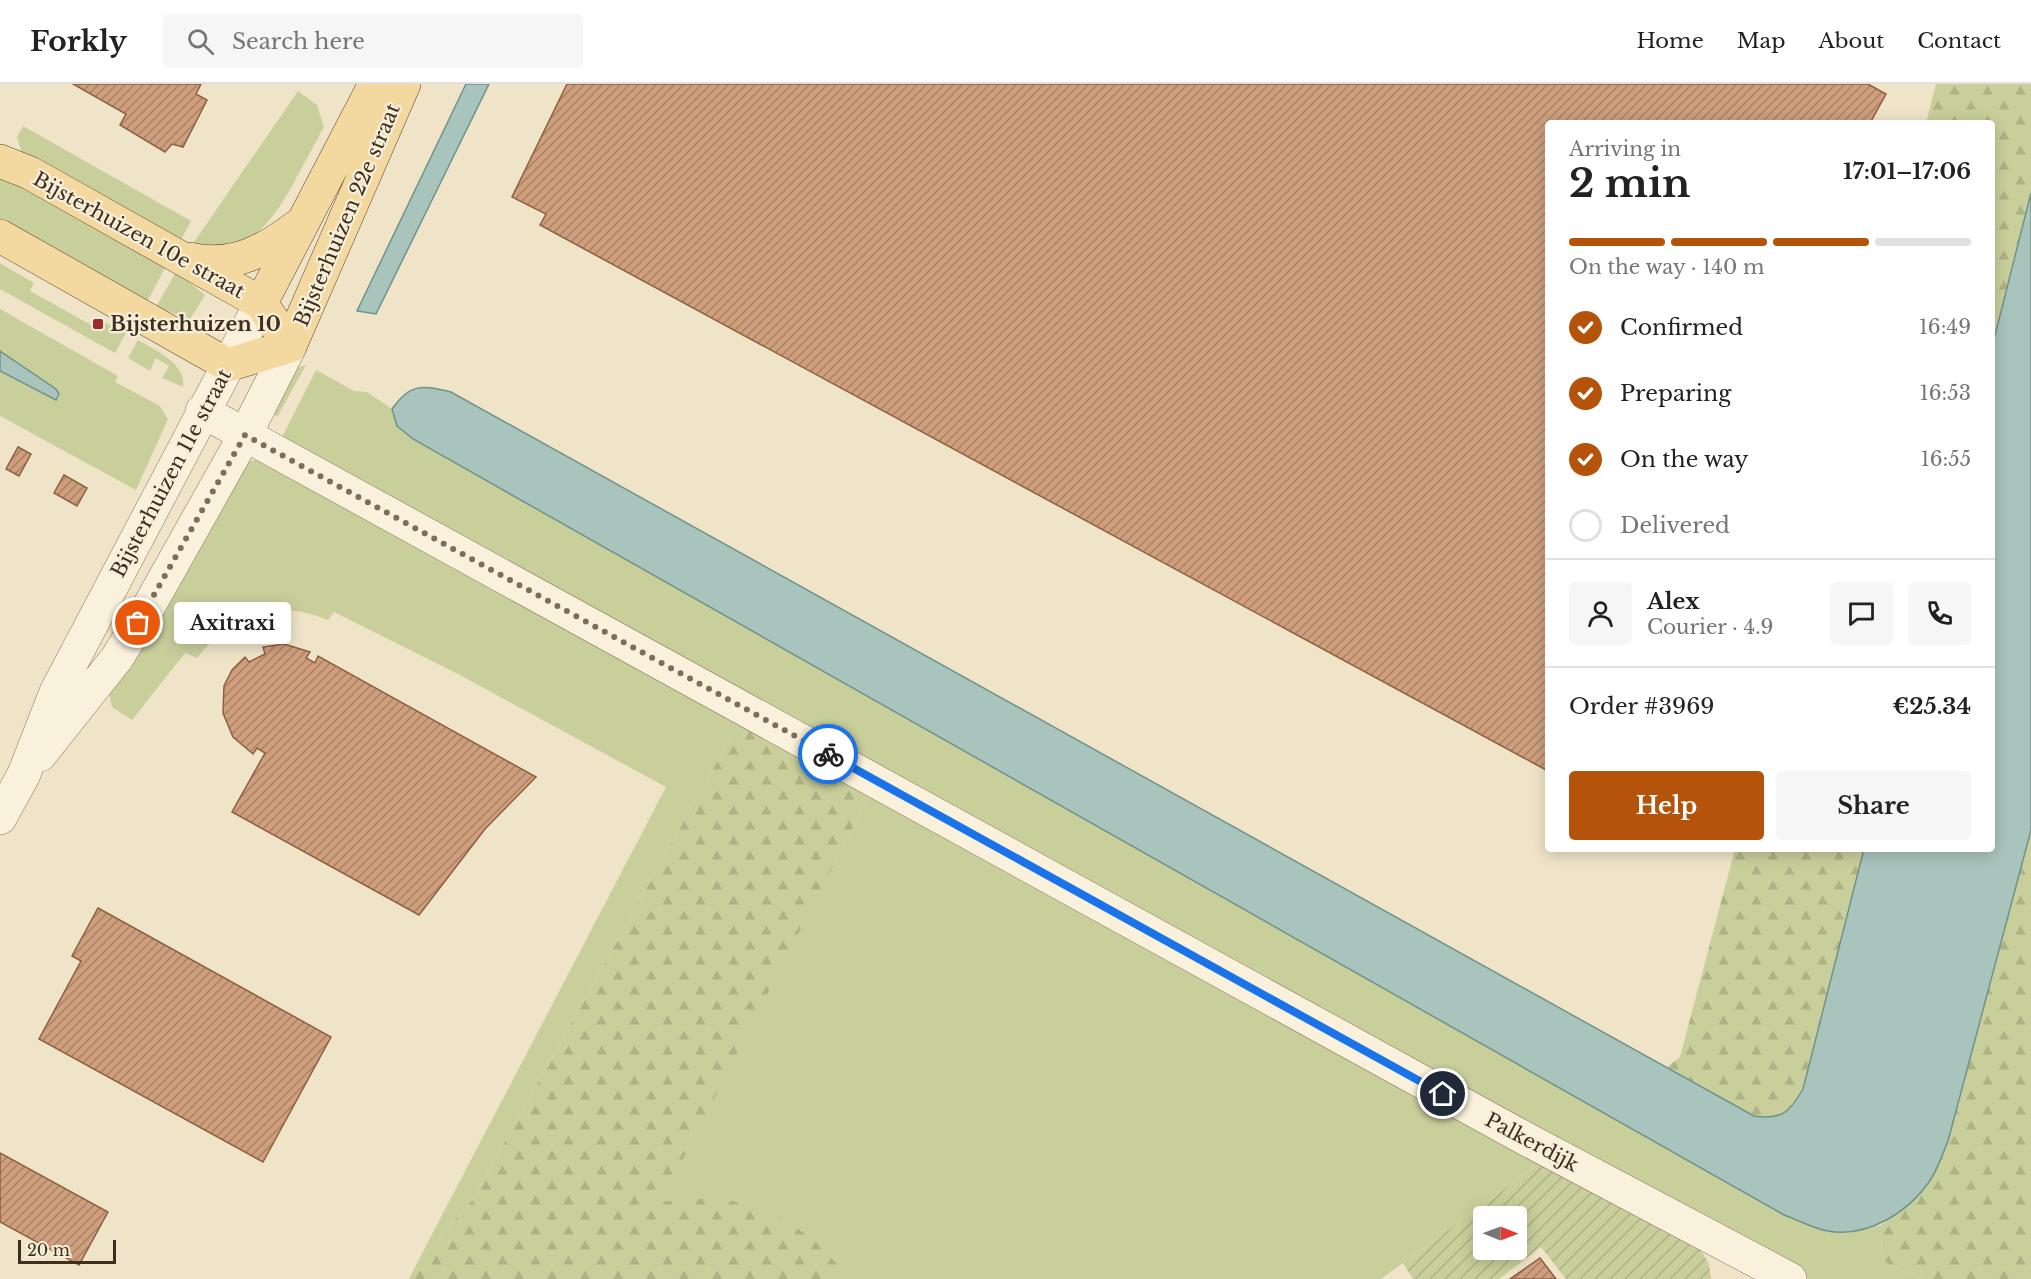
<!DOCTYPE html>
<html lang="en">
<head>
<meta charset="utf-8">
<style>
	:root { --surface:#fff; --page:#f6f6f6; --text:#222; --muted:#767676; --line:#e0e0e0; --accent:#b45309 }
	body { margin:0; font-family:"Libre Baskerville",serif; background:var(--page); color:var(--text); height:100vh; display:flex; flex-direction:column; font-size:22px; white-space:nowrap }
	* { box-sizing:border-box; margin:0 }
	p { font-size:20px; color:var(--muted) }
	.icon { flex:none; width:33px; height:33px; fill:none; stroke:currentColor; stroke-width:2; stroke-linecap:round; stroke-linejoin:round }
	.map { position:relative; flex:1; overflow:hidden }
	.drawer { position:absolute; left:1545px; top:36px; width:450px; height:732px; display:flex; flex-direction:column; background:var(--surface); border-radius:6px; box-shadow:0 3px 15px #0003 }
	.drawer>* { flex:none }
	.needle { width:39px; rotate:91deg }
	.fabs { position:absolute; left:1473px; top:1122px; display:grid; gap:12px }
	.fabs a { display:grid; place-items:center; width:54px; height:54px; border-radius:6px; background:var(--surface); box-shadow:0 3px 15px #0003; font-size:30px }
	.scale { position:absolute; left:18px; bottom:15px; width:98px; box-sizing:border-box; padding-left:6px; border:3px solid #3d2e20; border-top:0; font-size:16px; line-height:21px; white-space:nowrap; color:#3d2e20; -webkit-text-stroke:4px #f7eed8; paint-order:stroke }
	.pin { position:absolute; display:grid; place-items:center; width:51px; height:51px; color:#fff; margin:-26px; border:3px solid #fff; border-radius:50%; box-shadow:0 2px 6px #0007 }
	.courier { position:absolute; display:grid; place-items:center; width:60px; height:60px; margin:-30px; border:4px solid #1a73e8; border-radius:50%; background:#fff; color:#222; box-shadow:0 2px 8px #0007 }
	.bubble { position:absolute; height:42px; border-radius:6px; background:var(--surface); box-shadow:0 3px 15px #0003; font-size:20px; font-weight:700; line-height:42px; text-align:center }
	.headline em { font-style:normal; font-weight:700 }
	.headline div { display:flex; flex-direction:column-reverse }
	.headline { display:flex; align-items:center; justify-content:space-between; height:102px; padding:0 24px }
	h1 { font-size:39px; font-weight:700; line-height:45px }
	.bar { display:grid; grid-template-columns:repeat(4,1fr); gap:9px 6px; align-content:center; height:72px; padding:0 24px }
	.bar i { height:8px; border-radius:4px; background:var(--line) }
	.bar .on { background:var(--accent) }
	.bar p { grid-column:span 4 }
	.line { display:flex; align-items:center; gap:15px; padding:0 24px; border-top:2px solid var(--line) }
	.line div { flex:1 }
	.round { display:grid; place-items:center; flex:none; width:63px; height:63px; border-radius:6px; background:var(--page) }
	ol { padding:0 24px; list-style:none }
	li { display:flex; align-items:center; gap:18px; height:66px }
	li p { margin-inline-start:auto }
	li .icon { padding:6px; border-radius:50%; background:var(--accent); color:#fff; stroke-width:4 }
	li:last-child { color:var(--muted) }
	li i { width:33px; height:33px; border:3px solid var(--line); border-radius:50% }
	.primary-button { display:flex; gap:12px; margin-top:auto; padding:12px 24px }
	.primary-button a { flex:1; height:69px; border-radius:6px; background:var(--accent); color:#fff; font-size:24px; font-weight:700; line-height:69px; text-align:center }
	.primary-button a+a { background:var(--page); color:var(--text) }
	header { display:flex; align-items:center; gap:36px; box-sizing:border-box; height:84px; padding:0 30px; background:var(--surface); border-bottom:2px solid var(--line) }
	header strong { font-size:28px }
	nav { display:flex; gap:33px; margin-inline-start:auto; font-size:21px }
	.search { width:420px; height:54px; background:var(--page); display:flex; align-items:center; gap:15px; box-sizing:border-box; padding:0 21px; border-radius:6px; color:var(--muted); font-size:22px }
	.map>svg:first-child { display:block }
	.grass { fill:#c9cf9b }
	.forest { fill:url(#forest-firs) }
	.garden { fill:url(#garden-furrows); fill-rule:evenodd }
	.water { fill:#a9c4bc; stroke:#6f938a; stroke-width:1.5 }
	.building { fill:url(#building-hatch); stroke:#8d5f41; stroke-width:1.5 }
	.lines { fill:none; stroke-linecap:round; stroke-linejoin:round }
	.minor-casing { stroke:#8d765c; stroke-width:34 }
	.major-casing { stroke:#5b4430; stroke-width:34 }
	.minor { stroke:#faf1dc; stroke-width:33 }
	.major { stroke:#f3d9a0; stroke-width:33 }
	.done { stroke:#7c6e5b; stroke-width:6; stroke-dasharray:0 10.8 }
	.route { stroke:#1a73e8; stroke-width:8 }
	.poi-dot { fill:#9e2a2b; stroke:#f7eed8; stroke-width:2 }
	.labels { text-anchor:middle; dominant-baseline:central; stroke-width:4.5; stroke-linejoin:round; paint-order:stroke }
	.street-label { font-size:20px; fill:#3d2e20; stroke:#f7eed8 }
	.poi-label { font-size:20px; font-weight:bold; fill:#3d2e20; stroke:#f7eed8; text-anchor:start }
</style>
</head>
<body>
<header>
<strong>Forkly</strong>
<div class="search"><svg class="icon" aria-label="search" viewBox="0 0 24 24"><circle cx="10" cy="10" r="6"/><path d="M15 15l6 6"/></svg>Search here</div>
<nav><a>Home</a><a>Map</a><a>About</a><a>Contact</a></nav>
</header>
<div class="map">
<svg width="2031" height="1195" viewBox="0 0 2031 1195">
	<defs>
		<pattern id="forest-firs" width="22" height="20" patternUnits="userSpaceOnUse" patternTransform="scale(1.5)"><rect width="22" height="20" fill="#c9cf9b"/><path d="M5 1l3.5 6h-7zM16 11l3.5 6h-7z" fill="#aeb285"/></pattern>
		<pattern id="garden-furrows" width="10" height="10" patternUnits="userSpaceOnUse" patternTransform="scale(1.5)"><rect width="10" height="10" fill="#c9cf9b"/><path d="M-1 1l2-2M0 10L10 0M9 11l2-2" fill="none" stroke="#aeb285"/></pattern>
		<pattern id="building-hatch" width="6" height="6" patternUnits="userSpaceOnUse" patternTransform="scale(1.5)"><rect width="6" height="6" fill="#cf9f7d"/><path d="M-1 1l2-2M0 6l6-6M5 7l2-2" fill="none" stroke="#a98266"/></pattern>
	</defs>
	<rect width="100%" height="100%" fill="#f0e4c8"/>
	<path class="grass" d="M298,7L317,21L324,43C313,63 302,83 291,104C264,150 248,166 192,161Z
		M23,42L191,137L181,156L22,70L17,53Z
		M0,89L166,182L147,218L0,139Z
		M0,179L34,199L30,207L102,247L106,239L126,249L115,269L0,205Z
		M176,188L205,211L190,235L156,223Z
		M0,225L118,292L115,298L160,322L168,335L136,406L0,332V287L57,316L56,309L0,267Z
		M138,256C154,265 187,280 183,303L162,294L169,282L156,274L150,287L128,274Z
		M306,281L277,333L273,328L293,285Z
		M316,286L354,307L367,308L392,325L397,342L413,355L1784,1131C1825,1146 1838,1152 1881,1141L1882,1177L1923,1195H1808L1527,1047L282,353Z
		M261,374L741,635L473,1115L417,1179L666,703L456,589L334,528L328,536C269,514 236,527 197,574L185,569L132,636L112,623L108,604L243,379Z
		M873,704L1545,1075L1381,1195H844L834,1175L799,1146L660,1119Z"/>
	<path class="forest" d="M1936,0H2031V109L1992,263V39H1926Z
		M741,635L873,704L661,1118C681,1115 704,1114 725,1116C758,1120 813,1148 833,1175C838,1180 841,1188 844,1195H409L417,1179L473,1115Z
		M2031,746V1195H1923L1882,1177L1881,1141L1906,1121L1948,1057Z
		M1735,765H1864L1803,1005C1790,1028 1782,1036 1755,1032L1667,983L1680,973Z"/>
	<path class="garden" d="M1545,1075L1698,1161L1709,1180L1711,1195H1566L1541,1163L1499,1195H1413L1403,1179ZM1484,1132H1516V1166H1484Z"/>
	<path class="water" d="M466,0H489L376,230L357,227Z
		M2031,109V746L1948,1057C1943,1069 1938,1084 1931,1095C1909,1128 1868,1154 1828,1147C1814,1145 1798,1136 1784,1131L413,355L397,342L392,325C410,299 422,301 451,308L1754,1032C1782,1036 1790,1028 1803,1005L1864,765H1992V263Z
		M0,267L56,305L59,310L56,316L0,287Z"/>
	<path class="building" d="M73,0H201L196,10L207,16L183,63L172,60L165,68L120,41L126,30Z
		M567,0H1868L1886,10L1870,39H1548V687L540,141L546,130L512,113Z
		M18,363L31,370L19,392L6,385Z
		M64,391L87,404L77,422L54,409Z
		M284,560L310,568L306,574L315,579L318,572L536,693L485,745L419,831L232,728L265,669L257,664L253,670L233,653L223,629L224,602L232,586L245,573L249,578L265,570L263,563Z
		M98,824L331,953L263,1078L39,955L81,877L72,872Z
		M0,1069L108,1128L79,1181L0,1138Z
		M1540,1174L1556,1195H1510Z"/>
	<g class="lines">
		<defs>
			<path id="minor" d="M202,327L1526,1055L1790,1195
				M40,671L117,574L149,522L245,351L290,262
				M0,734L24,690L56,608L261,219"/>
			<path id="major" d="M0,77L30,89L261,219L290,262
				M0,152L228,281L290,262
				M190,175C234,185 266,166 299,141
				M261,219L375,0
				M290,262L404,0"/>
		</defs>
		<use href="#minor" class="minor-casing"/>
		<use href="#major" class="major-casing"/>
		<use href="#minor" class="minor"/>
		<use href="#major" class="major"/>
	</g>
	<g class="lines">
		<path class="done" d="M138,539L245,351L828,670"/>
		<path class="route" d="M828,670L1443,1010"/>
	</g>
	<rect class="poi-dot" x="92" y="234" width="12" height="12" rx="3"/>
	<g class="labels">
		<g class="street-label">
			<text transform="translate(347 131) rotate(-67)">Bijsterhuizen 22e straat</text>
			<text transform="translate(139 151) rotate(29)">Bijsterhuizen 10e straat</text>
			<text transform="translate(171 389) rotate(-62)">Bijsterhuizen 11e straat</text>
			<text transform="translate(1532 1058) rotate(28)">Palkerdijk</text>
		</g>
		<g class="poi-label">
			<text x="110" y="240">Bijsterhuizen 10</text>
		</g>
	</g>
</svg>
<div class="fabs">
<a><svg class="needle" viewBox="-14 -14 28 28"><path d="M0-13l5 13h-10z" fill="#e53935"/><path d="M0 13l5-13h-10z" fill="#767676"/></svg></a>
</div>
<div class="scale">20 m</div>
<div class="pin" style="left:138px;top:539px;background:#ea580c"><svg class="icon" aria-label="bag" viewBox="0 0 24 24"><path d="M5 8h14l-1 12H6zM9 8a3 3 0 0 1 6 0"/></svg></div>
<div class="pin" style="left:1443px;top:1010px;background:#1f2937"><svg class="icon" aria-label="home" viewBox="0 0 24 24"><path d="M3 11l9-7 9 7M6 9v11h12V9"/></svg></div>
<div class="courier" style="left:828px;top:670px"><svg class="icon" aria-label="bike" viewBox="0 0 24 24"><circle cx="6" cy="16" r="4"/><circle cx="18" cy="16" r="4"/><path d="M6 16l4-8h5l3 8M10 8l3 8H6M13 5h3"/></svg></div>
<div class="bubble" style="left:174px;top:518px;width:117px">Axitraxi</div>
<section class="drawer">
<div class="headline"><div><h1>2 min</h1><p>Arriving in</p></div><em>17:01–17:06</em></div>
<div class="bar"><i class="on"></i><i class="on"></i><i class="on"></i><i></i><p>On the way · 140 m</p></div>
<ol>
<li><svg class="icon" aria-label="check" viewBox="0 0 24 24"><path d="M5 12l5 5 9-10"/></svg>Confirmed<p>16:49</p></li>
<li><svg class="icon" aria-label="check" viewBox="0 0 24 24"><path d="M5 12l5 5 9-10"/></svg>Preparing<p>16:53</p></li>
<li><svg class="icon" aria-label="check" viewBox="0 0 24 24"><path d="M5 12l5 5 9-10"/></svg>On the way<p>16:55</p></li>
<li><i></i>Delivered</li>
</ol>
<div class="line" style="height:108px"><a class="round"><svg class="icon" aria-label="person" viewBox="0 0 24 24"><circle cx="12" cy="8" r="4"/><path d="M4 21q1-7 8-7t8 7"/></svg></a><div><b>Alex</b><p>Courier · 4.9</p></div><a class="round"><svg class="icon" aria-label="chat" viewBox="0 0 24 24"><path d="M4 5h16v11H9l-5 4z"/></svg></a><a class="round"><svg class="icon" aria-label="phone" viewBox="0 0 24 24"><path d="M5 4h4l2 5-3 2q2 4 5 5l2-3 5 2v4C11 20 4 13 5 4z"/></svg></a></div>
<div class="line" style="height:78px"><div>Order #3969</div><b>€25.34</b></div>
<div class="primary-button"><a>Help</a><a>Share</a></div>
</section>
</div>
</body>
</html>
